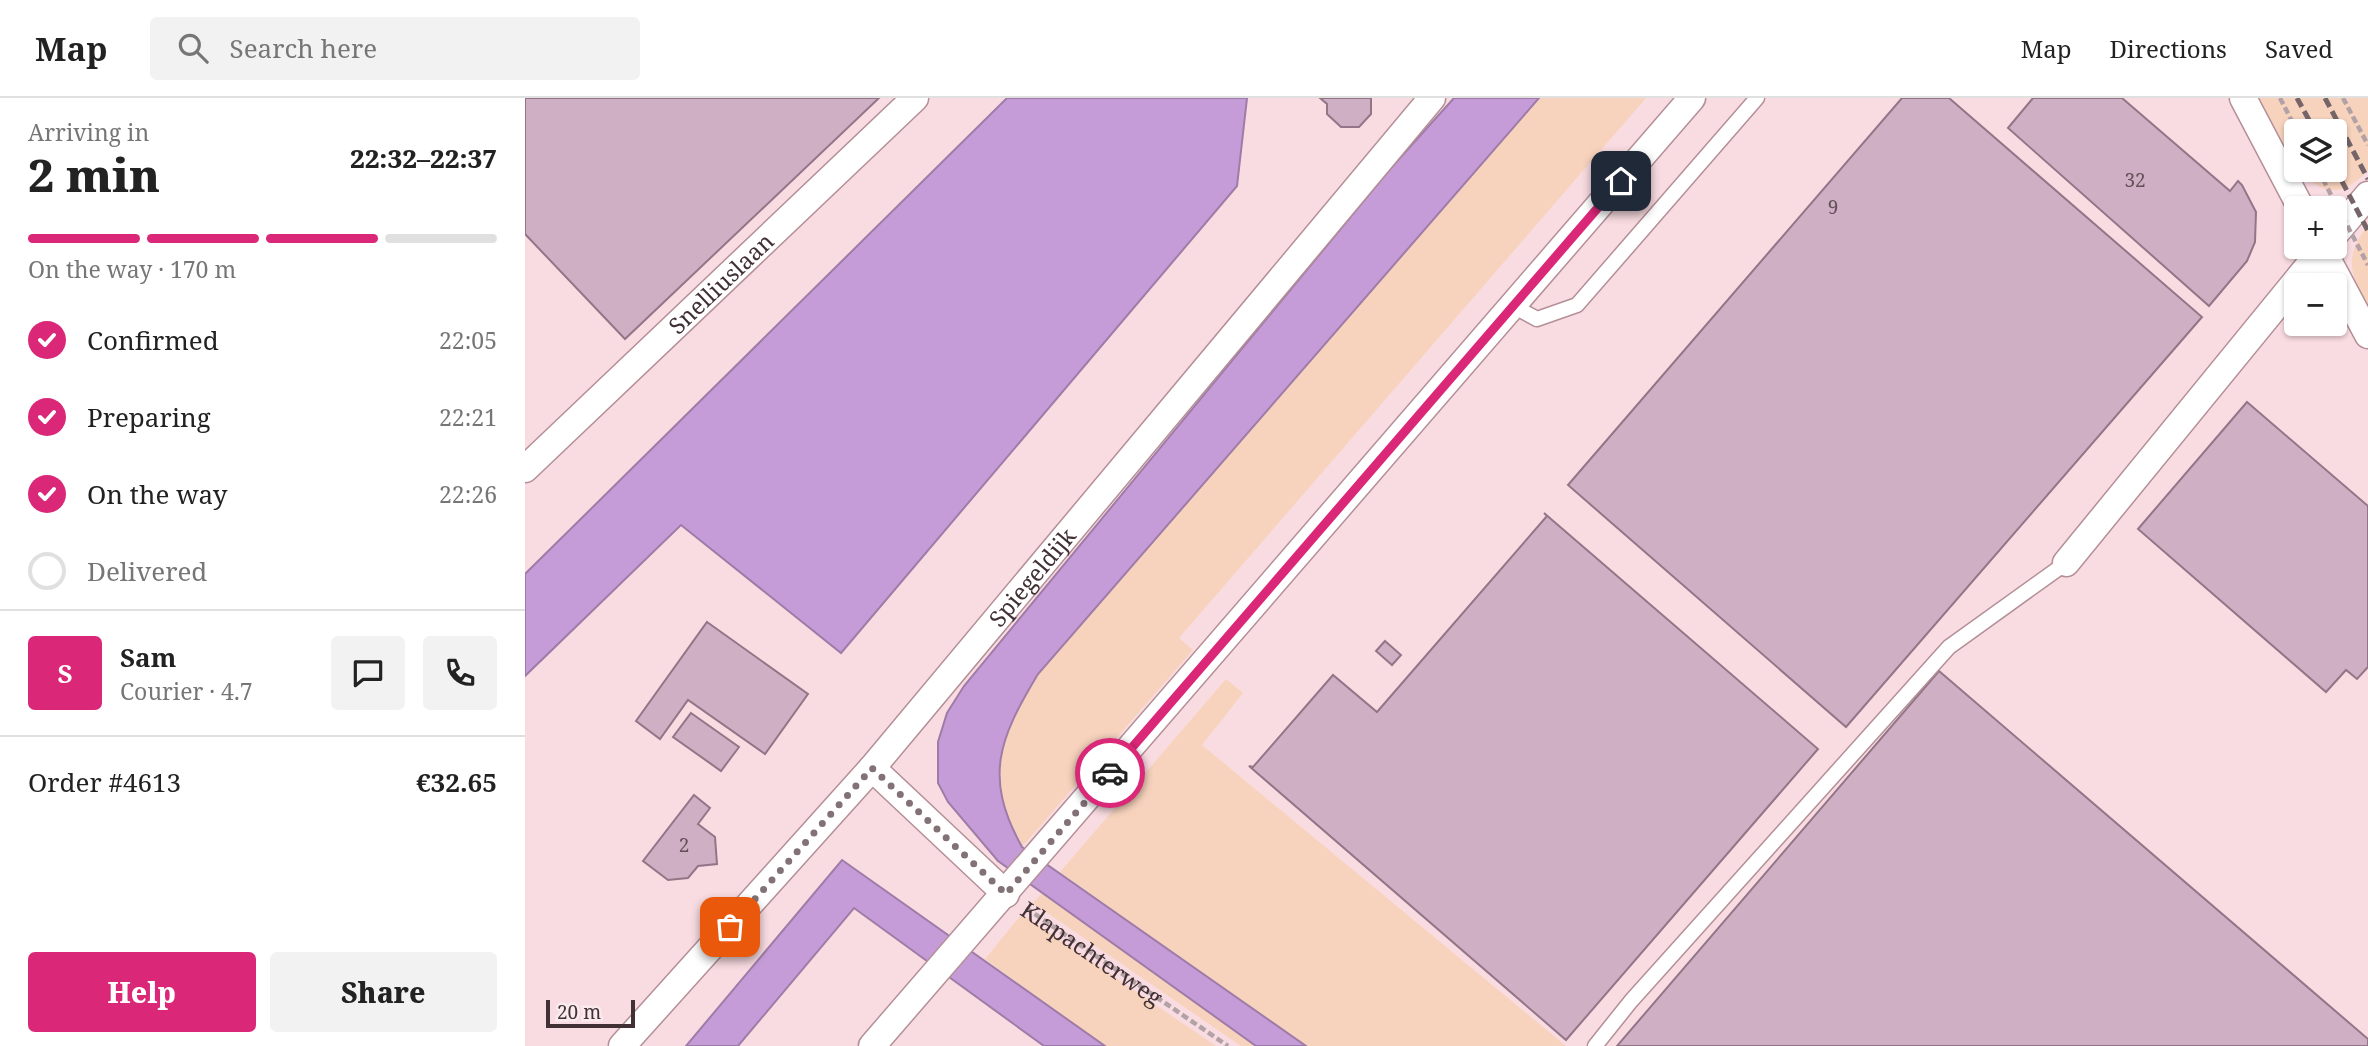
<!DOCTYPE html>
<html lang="en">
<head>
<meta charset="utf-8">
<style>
	:root { --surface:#fff; --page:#f2f2f2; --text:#222; --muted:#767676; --line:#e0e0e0; --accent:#db2777 }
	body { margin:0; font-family:"Noto Serif",serif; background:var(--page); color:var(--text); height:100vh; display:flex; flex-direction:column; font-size:26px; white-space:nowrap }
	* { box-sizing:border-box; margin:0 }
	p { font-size:23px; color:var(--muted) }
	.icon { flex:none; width:38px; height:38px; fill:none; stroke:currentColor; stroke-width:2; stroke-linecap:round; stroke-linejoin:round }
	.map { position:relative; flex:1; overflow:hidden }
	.panel { display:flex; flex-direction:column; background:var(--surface); width:525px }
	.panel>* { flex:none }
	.controls { position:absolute; left:1759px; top:21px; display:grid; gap:14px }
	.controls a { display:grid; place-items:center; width:63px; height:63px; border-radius:7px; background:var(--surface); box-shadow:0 2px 5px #0004; font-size:35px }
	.scale { position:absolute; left:21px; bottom:18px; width:89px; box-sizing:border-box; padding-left:7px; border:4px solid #413135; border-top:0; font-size:19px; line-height:24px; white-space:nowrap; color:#413135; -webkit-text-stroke:5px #faeaed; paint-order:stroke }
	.pin { position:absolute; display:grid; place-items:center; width:60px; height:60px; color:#fff; margin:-30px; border-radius:14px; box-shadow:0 4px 10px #0006 }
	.courier { position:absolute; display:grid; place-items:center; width:70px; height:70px; margin:-35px; border:5px solid #db2777; border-radius:50%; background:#fff; color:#222; box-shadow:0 2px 9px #0007 }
	.summary em { font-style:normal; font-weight:800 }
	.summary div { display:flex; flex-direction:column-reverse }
	.summary { display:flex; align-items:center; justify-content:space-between; height:119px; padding:0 28px }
	h1 { font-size:46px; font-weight:800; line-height:52px }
	.bar { display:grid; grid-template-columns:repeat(4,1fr); gap:10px 7px; align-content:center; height:84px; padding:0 28px }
	.bar i { height:9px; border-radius:5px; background:var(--line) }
	.bar .current { background:var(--accent) }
	.bar p { grid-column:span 4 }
	.line { display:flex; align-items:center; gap:18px; padding:0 28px; border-top:2px solid var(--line) }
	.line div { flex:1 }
	.round { display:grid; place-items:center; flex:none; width:74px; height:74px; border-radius:7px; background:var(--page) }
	ol { padding:0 28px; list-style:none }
	li { display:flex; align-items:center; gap:21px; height:77px }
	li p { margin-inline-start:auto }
	li .icon { padding:7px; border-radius:50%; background:var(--accent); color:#fff; stroke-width:4 }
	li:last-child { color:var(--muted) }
	li i { width:38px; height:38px; border:4px solid var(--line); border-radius:50% }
	.cta { display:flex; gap:14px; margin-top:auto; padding:14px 28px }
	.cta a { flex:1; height:80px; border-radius:7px; background:var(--accent); color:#fff; font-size:28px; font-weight:800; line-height:80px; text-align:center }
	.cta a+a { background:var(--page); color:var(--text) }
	header { display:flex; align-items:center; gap:42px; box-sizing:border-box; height:98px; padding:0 35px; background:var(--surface); border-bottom:2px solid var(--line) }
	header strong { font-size:33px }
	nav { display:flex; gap:38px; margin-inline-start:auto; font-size:24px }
	.search { width:490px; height:63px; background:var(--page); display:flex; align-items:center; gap:18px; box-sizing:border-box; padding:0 24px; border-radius:7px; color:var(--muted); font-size:26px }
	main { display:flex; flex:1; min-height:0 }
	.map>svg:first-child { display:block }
	.built { fill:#f9dce1; fill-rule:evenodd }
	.green { fill:#f7d3bd }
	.water { fill:#c69cd8; stroke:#9e7ca7; stroke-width:2 }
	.building { fill:#cfafc3; stroke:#937588; stroke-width:2 }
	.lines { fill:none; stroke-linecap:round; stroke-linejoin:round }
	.lane-casing { stroke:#b48f97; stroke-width:17 }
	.street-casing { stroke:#b48f97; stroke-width:29 }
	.path { stroke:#b2a2a5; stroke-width:4.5; stroke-dasharray:7 3.5; stroke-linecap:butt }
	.lane { stroke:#fff; stroke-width:14 }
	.street { stroke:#fff; stroke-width:26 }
	.rail { stroke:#756568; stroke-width:5; stroke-dasharray:10 5; stroke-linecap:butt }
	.path-bridge { stroke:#b2a2a5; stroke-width:4.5; stroke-dasharray:7 3.5; stroke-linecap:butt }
	.done { stroke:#827275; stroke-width:7; stroke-dasharray:0 12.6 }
	.route { stroke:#db2777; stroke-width:9 }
	.labels { text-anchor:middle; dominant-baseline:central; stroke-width:7; stroke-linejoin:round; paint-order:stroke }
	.number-label { font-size:19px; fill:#645058 }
	.street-label { font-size:23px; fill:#413135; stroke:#faeaed }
</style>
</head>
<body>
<header>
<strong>Map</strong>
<div class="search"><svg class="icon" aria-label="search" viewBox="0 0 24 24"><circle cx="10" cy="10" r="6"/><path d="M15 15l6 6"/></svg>Search here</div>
<nav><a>Map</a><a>Directions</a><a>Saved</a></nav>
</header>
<main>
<section class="panel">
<div class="summary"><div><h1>2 min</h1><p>Arriving in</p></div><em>22:32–22:37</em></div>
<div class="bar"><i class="current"></i><i class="current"></i><i class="current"></i><i></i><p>On the way · 170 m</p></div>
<ol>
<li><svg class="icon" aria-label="check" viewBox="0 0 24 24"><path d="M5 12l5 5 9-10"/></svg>Confirmed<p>22:05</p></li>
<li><svg class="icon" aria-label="check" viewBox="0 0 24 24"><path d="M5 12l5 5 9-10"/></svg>Preparing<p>22:21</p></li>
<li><svg class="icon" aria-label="check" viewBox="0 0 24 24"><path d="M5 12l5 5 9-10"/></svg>On the way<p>22:26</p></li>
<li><i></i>Delivered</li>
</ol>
<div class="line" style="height:126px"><b class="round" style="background:var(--accent);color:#fff">S</b><div><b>Sam</b><p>Courier · 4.7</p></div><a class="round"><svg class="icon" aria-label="chat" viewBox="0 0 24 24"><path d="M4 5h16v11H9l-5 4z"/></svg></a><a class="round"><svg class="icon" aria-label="phone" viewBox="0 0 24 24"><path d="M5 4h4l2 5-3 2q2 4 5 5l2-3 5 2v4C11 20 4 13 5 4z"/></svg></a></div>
<div class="line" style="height:91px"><div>Order #4613</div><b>€32.65</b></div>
<div class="cta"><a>Help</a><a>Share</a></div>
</section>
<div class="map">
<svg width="1843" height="948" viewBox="0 0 1843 948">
	<rect width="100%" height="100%" fill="#faeaed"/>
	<path class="built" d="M0,0H1843V948H0ZM1771,33H1810V72H1771ZM1771,110H1810V149H1771ZM1771,187H1810V226H1771Z"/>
	<path class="green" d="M1014,0H1121L654,540L668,552L497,749C458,679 474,641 513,576Z
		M1732,0H1843V72C1818,99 1800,99 1774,72H1810V33H1771V69Z
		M1843,127V210C1825,175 1818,160 1843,127Z
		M701,581L718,595L677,647L1041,948H781L535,774Z
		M517,795L731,948H716L508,805Z
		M497,816L691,948H580L460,861Z"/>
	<path class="water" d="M482,0H722L712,88L316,555L156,427L0,578V476Z
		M929,0H1014L513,576C474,641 458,679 497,749L781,948H731L473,763L423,704L413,685V644L422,615L439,588L865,71Z
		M317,762L580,948H519L329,810L213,948H161Z"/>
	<path class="building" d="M0,0H354L100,241L0,136Z
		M795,0H846V16L834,29H816L802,16V6Z
		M1377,0H1424L1677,219L1321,629L1043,387Z
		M1508,0H1597L1705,93L1713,83L1717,87L1731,114L1730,144L1722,163L1684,208L1483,30Z
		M1722,304L1843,408V569L1832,581L1821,572L1801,594L1613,431Z
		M1019,415L1293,651L1041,942L724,668L728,669L808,577L852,614L1022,418Z
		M182,524L283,596L240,656L163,602L135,641L111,623Z
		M860,543L876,557L867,567L851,553Z
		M1414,573L1843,941V948H1092Z
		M166,615L214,649L196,673L148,639Z
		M169,697L185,710L173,726L190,739L192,766L173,768L163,780L143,782L118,763Z"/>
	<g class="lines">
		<defs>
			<path id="lane" d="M988,208L1012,221L1052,207L1232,0
				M1070,948L1106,903L1424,549L1541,465"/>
			<g id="street">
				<path d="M1718,0L1776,110"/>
				<path d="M1810,136L1843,97"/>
				<path d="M1796,149L1843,237"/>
				<path id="s2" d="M0,371L390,0"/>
				<path d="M1541,465L1799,149"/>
				<path d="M347,670L481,796"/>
				<path id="s3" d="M97,948L347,670L907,0"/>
				<path d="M347,948L1167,0"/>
			</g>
		</defs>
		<use href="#lane" class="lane-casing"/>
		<use href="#street" class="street-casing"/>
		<g class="path">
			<path d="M1755,0L1772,33"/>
			<path d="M1818,0L1843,47"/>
			<path id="s1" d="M501,810L703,948"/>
		</g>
		<use href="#lane" class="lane"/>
		<use href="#street" class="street"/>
		<path class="rail" d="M1772,0L1790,33
			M1800,0L1843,81
			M1810,70L1843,133"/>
		<path class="path-bridge" d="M1793,72L1843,167"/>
	</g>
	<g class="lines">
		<path class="done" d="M205,829L347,670L481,796L585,675"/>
		<path class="route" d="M585,675L1096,83"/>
	</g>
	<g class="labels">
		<g class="number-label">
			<text x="1610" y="82">32</text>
			<text x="1308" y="109">9</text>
			<text x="159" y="747">2</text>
		</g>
		<g class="street-label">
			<text stroke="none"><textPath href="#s2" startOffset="270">Snelliuslaan</textPath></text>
			<text stroke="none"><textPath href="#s3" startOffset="623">Spiegeldijk</textPath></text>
			<text stroke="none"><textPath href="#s1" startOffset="80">Klapachterweg</textPath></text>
		</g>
	</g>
</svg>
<div class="controls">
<a><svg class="icon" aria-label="layers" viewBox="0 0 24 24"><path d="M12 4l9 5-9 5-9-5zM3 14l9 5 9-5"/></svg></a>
<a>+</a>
<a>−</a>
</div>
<div class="scale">20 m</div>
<div class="pin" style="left:205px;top:829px;background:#ea580c"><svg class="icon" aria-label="bag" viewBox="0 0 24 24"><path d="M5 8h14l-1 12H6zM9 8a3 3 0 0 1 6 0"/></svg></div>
<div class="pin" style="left:1096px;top:83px;background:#1f2937"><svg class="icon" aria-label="home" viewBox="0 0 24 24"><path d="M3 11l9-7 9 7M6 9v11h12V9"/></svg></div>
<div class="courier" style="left:585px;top:675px"><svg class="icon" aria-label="car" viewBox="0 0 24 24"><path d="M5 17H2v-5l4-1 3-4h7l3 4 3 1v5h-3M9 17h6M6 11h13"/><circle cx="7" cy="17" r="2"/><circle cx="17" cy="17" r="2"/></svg></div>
</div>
</main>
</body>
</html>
